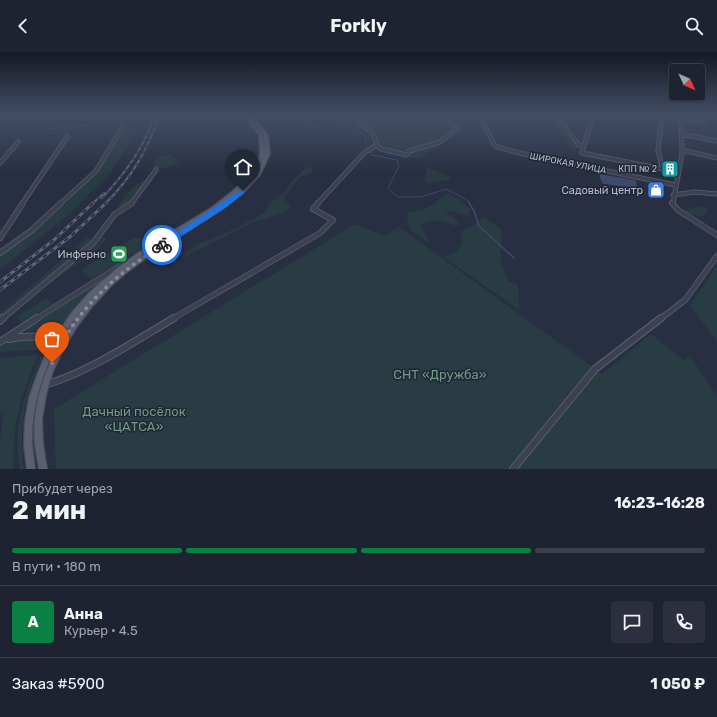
<!DOCTYPE html>
<html lang="ru">
<head>
<meta charset="utf-8">
<style>
	:root { --surface:#1e2332; --page:#2b2f3e; --text:#f1f3f6; --muted:#a1a4ac; --line:#3c404d; --accent:#0b8043 }
	body { margin:0; font-family:Rubik,sans-serif; background:var(--page); color:var(--text); height:100vh; display:flex; flex-direction:column; font-size:15px; white-space:nowrap }
	* { box-sizing:border-box; margin:0 }
	p { font-size:13px; color:var(--muted) }
	.icon { flex:none; width:22px; height:22px; fill:none; stroke:currentColor; stroke-width:2; stroke-linecap:round; stroke-linejoin:round }
	.map { position:relative; height:417px; overflow:hidden }
	.sheet { display:flex; flex-direction:column; background:var(--surface); flex:1 }
	.sheet>* { flex:none }
	.needle { width:26px; rotate:134deg }
	.fabs { position:absolute; left:669px; top:12px; display:grid; gap:8px }
	.fabs a { display:grid; place-items:center; width:36px; height:36px; border-radius:4px; background:var(--surface); box-shadow:0 1px 3px #0004,0 0 0 1px var(--line); font-size:20px }
	.pin { position:absolute; display:grid; place-items:center; width:34px; height:34px; color:#fff; margin:-41px -17px; border-radius:50% 50% 50% 0; rotate:-45deg; box-shadow:0 0 4px #0007 }
	.pin .icon { rotate:45deg }
	.courier { position:absolute; display:grid; place-items:center; width:40px; height:40px; margin:-20px; border:3px solid #1a73e8; border-radius:50%; background:#fff; color:#222; box-shadow:0 1px 5px #0007 }
	.overview em { font-style:normal; font-weight:700 }
	.overview div { display:flex; flex-direction:column-reverse }
	.overview { display:flex; align-items:center; justify-content:space-between; height:68px; padding:0 12px }
	h1 { font-size:26px; font-weight:700; line-height:30px }
	.bar { display:grid; grid-template-columns:repeat(4,1fr); gap:6px 4px; align-content:center; height:48px; padding:0 12px }
	.bar i { height:5px; border-radius:3px; background:var(--line) }
	.bar .on { background:var(--accent) }
	.bar p { grid-column:span 4 }
	.line { display:flex; align-items:center; gap:10px; padding:0 12px; border-top:1px solid var(--line) }
	.line div { flex:1 }
	.round { display:grid; place-items:center; flex:none; width:42px; height:42px; border-radius:4px; background:var(--page) }
	header { display:flex; justify-content:space-between; align-items:center; height:52px; padding:0 12px; background:var(--surface); font-size:18px; font-weight:700 }
	.map>svg:first-child { display:block }
	.green { fill:#2a3c43 }
	.water { fill:#3e4a6a }
	.lines { fill:none; stroke-linecap:round; stroke-linejoin:round }
	.stream-far1 { stroke:#3e4a6a; stroke-width:1 }
	.stream { stroke:#3e4a6a; stroke-width:1.5 }
	.minor-far2-casing { stroke:#5a5f6f; stroke-width:5 }
	.minor-far1-casing { stroke:#5a5f6f; stroke-width:6 }
	.minor-casing { stroke:#5a5f6f; stroke-width:8 }
	.major-casing { stroke:#454a5b; stroke-width:2.5 }
	.minor-far2 { stroke:#3c4151; stroke-width:3.5 }
	.minor-far1 { stroke:#3c4151; stroke-width:4.5 }
	.minor { stroke:#3c4151; stroke-width:6 }
	.major { fill:#5a6071; fill-rule:evenodd }
	.rail-far1-casing { stroke:#5e6578; stroke-width:2 }
	.rail-casing { stroke:#5e6578; stroke-width:3 }
	.rail-far1 { stroke:#202637; stroke-width:1; stroke-dasharray:3.5; stroke-linecap:butt }
	.rail { stroke:#202637; stroke-width:1.5; stroke-dasharray:4.5; stroke-linecap:butt }
	.route { fill:#1a73e8 }
	.done { stroke:#868b9b; stroke-width:4; stroke-dasharray:0 7.2 }
	.labels { text-anchor:middle; dominant-baseline:central; stroke-width:3; stroke-linejoin:round; paint-order:stroke }
	.far-street-label { font-size:9px; fill:#b9bdcb; stroke:#202637 }
	.far-poi-label { font-size:9px; fill:#b9bdcb; stroke:#202637; text-anchor:end }
	.poi-label { font-size:11px; fill:#b9bdcb; stroke:#202637; text-anchor:end }
	.near-park-label { font-size:13px; fill:#719b81; stroke:#202637 }
</style>
</head>
<body>
<header><svg class="icon" aria-label="back" viewBox="0 0 24 24"><path d="M15 5l-7 7 7 7"/></svg>Forkly<svg class="icon" aria-label="search" viewBox="0 0 24 24"><circle cx="10" cy="10" r="6"/><path d="M15 15l6 6"/></svg></header>
<div class="map">
<svg width="717" height="417" viewBox="0 0 717 417">
	<rect width="100%" height="100%" fill="#282f42"/>
	<path class="green" d="M278,63H296C304,71 315,68 322,75L311,78L294,70L279,68Z
		M315,63H439L458,76L433,96L457,79L456,82L418,107L384,98L367,80Z
		M546,63H554L578,95L574,100Z
		M123,71L140,75L111,120L67,164L0,217V204C49,170 97,128 125,75Z
		M170,102L179,111L165,116H153L158,105Z
		M308,114L313,118L312,121L300,125L284,146L291,155L282,161L252,171L180,207L196,193L235,177L264,161L269,152L283,141L294,127Z
		M426,115L451,125L449,128L428,131L424,128L427,121Z
		M145,129C142,138 128,157 118,156C122,147 135,130 145,129Z
		M448,141L460,148L470,157L469,164L453,159L445,161L453,165L460,172L457,174C444,170 433,165 420,173L430,191C417,183 404,177 408,160C414,159 422,159 427,156C436,152 439,145 448,141Z
		M701,154L706,156L707,161L699,165L685,160L686,158Z
		M484,165L502,178L500,206L508,229L518,233L519,258L444,205L456,200L462,192L461,180L471,175Z
		M355,172L384,184L399,175L602,322L651,282L683,308L690,304L717,344V417H56L54,357Z
		M103,184L106,187L98,197L43,236L14,262L8,265Z
		M87,186H90L91,190L0,267V261Z
		M134,186L156,187L91,227L81,218Z
		M717,213V289L690,254Z
		M97,232L80,250L58,278L24,279Z
		M46,246L52,252L23,271L17,265Z
		M34,287L45,288L49,292L48,297L0,300V295L17,288Z
		M38,303C22,341 11,374 14,417H0V388L4,360L0,361V306Z
		M42,305C25,345 18,373 24,417H20C12,378 24,341 40,306Z"/>
	<path class="water" d="M600,122L634,128L636,129L637,136L603,132L600,126Z"/>
	<g class="lines">
		<path class="stream-far1" d="M308,63L365,82L367,96L372,103L397,108L399,114L388,136L398,145H421L446,137L467,148L470,152
			M162,66L181,63
			M132,69L154,67
			M44,77L127,70"/>
		<path class="stream" d="M469,151L474,159L479,174L514,206"/>
		<defs>
			<path id="minor-far2" d="M361,63L357,68L372,80L377,93L381,97L407,103L409,99L440,90L458,76L439,63
				M479,63L495,94L515,100L675,133
				M556,63L579,93L583,95
				M593,63L582,101L678,120
				M662,63L658,99L663,117
				M681,65L705,70V63
				M682,82L717,89
				M682,98L717,106
				M0,111L18,90
				M673,143L695,140L717,142
				M22,152L67,85
				M60,152L96,119L123,74
				M131,152L156,118
				M317,152L365,100L377,93
				M673,152L682,101L681,63"/>
			<path id="minor-far1" d="M672,151L678,158L717,183
				M0,186L23,151
				M0,201L32,178L61,151
				M2,267L93,191L115,162L132,151
				M36,267L126,210
				M172,267L320,181L333,168L313,157L318,151
				M660,267L685,248L717,204"/>
			<path id="minor" d="M0,269L3,266
				M42,283L54,293
				M9,287C29,282 53,288 71,278
				M0,290L37,266
				M58,298L60,283
				M45,333C91,319 133,290 174,266
				M513,417L595,317L661,266"/>
			<path id="major" d="M243,63H247L263,83L265,102L254,123L237,141L256,121L265,102L264,83L250,65V63H252L268,83L270,102L260,123L243,141L221,158L146,206L126,221L113,232L91,256L76,276L63,298L53,319L46,343L42,367L43,392L47,417H39C38,409 36,401 35,393C30,341 55,293 85,254C52,292 31,341 32,392C33,401 34,409 35,417H27L24,393L25,369L29,346L37,323L47,299L59,279L73,259L89,241L117,216L148,194L211,156L233,139L251,121L260,102L259,83ZM207,163C181,180 155,195 130,212L152,196Z"/>
		</defs>
		<use href="#minor-far2" class="minor-far2-casing"/>
		<use href="#minor-far1" class="minor-far1-casing"/>
		<use href="#minor" class="minor-casing"/>
		<use href="#major" class="major-casing"/>
		<use href="#minor-far2" class="minor-far2"/>
		<use href="#minor-far1" class="minor-far1"/>
		<use href="#minor" class="minor"/>
		<use href="#major" class="major"/>
		<defs>
			<path id="rail-far1" d="M102,146C123,124 141,100 152,71
				M92,152L104,141
				M105,152C132,125 147,99 160,63"/>
			<path id="rail" d="M0,230L55,187L93,151
				M0,238L71,184L106,151"/>
		</defs>
		<use href="#rail-far1" class="rail-far1-casing"/>
		<use href="#rail" class="rail-casing"/>
		<use href="#rail-far1" class="rail-far1"/>
		<use href="#rail" class="rail"/>
	</g>
	<linearGradient id="sky" x2="0" y2="1"><stop stop-color="#161a24"/><stop offset="0.52" stop-color="#424d65"/><stop offset="1" stop-color="#424d65" stop-opacity="0"/></linearGradient>
	<rect width="717" height="122" fill="url(#sky)"/>
	<path class="route" d="M243,137L245,140L228,154L164,195H160V192Z"/>
	<g class="lines">
		<path class="done" d="M52,311C73,260 116,222 162,193"/>
	</g>
	<defs>
		<symbol id="building-square" viewBox="-11 -11 22 22"><rect x="-9" y="-9" width="18" height="18" rx="4" fill="#0f9aa8" stroke="#202637"/><path d="M-4-6H4V6H1V3H-1V6H-4ZM-2.5-4.3h1.7v1.8h-1.7ZM.8-4.3h1.7v1.8H.8ZM-2.5-1h1.7V.8h-1.7ZM.8-1h1.7V.8H.8Z" fill="#fff"/></symbol>
		<symbol id="shop-square" viewBox="-11 -11 22 22"><rect x="-9" y="-9" width="18" height="18" rx="4" fill="#3f7fe0" stroke="#202637"/><path d="M-5-2.5h2.3a2.7 3.5 0 0 1 5.4 0H5L5.5 6h-11ZM-1.5-2.5h3a1.5 2.3 0 0 0-3 0Z" fill="#fff"/></symbol>
		<symbol id="stadium-square" viewBox="-11 -11 22 22"><rect x="-9" y="-9" width="18" height="18" rx="4" fill="#2e9e5b" stroke="#202637"/><path d="M0-5a6.5 5 0 1 0 0 10a6.5 5 0 1 0 0-10ZM-3.5-1.8h7v3.6h-7Z" fill="#fff"/></symbol>
	</defs>
	<g fill-rule="evenodd">
		<use href="#building-square" x="660" y="107" width="20" height="20"/>
		<use href="#shop-square" x="646" y="128" width="20" height="20"/>
		<use href="#stadium-square" x="109" y="192" width="20" height="20"/>
	</g>
	<g class="labels">
		<g class="far-street-label">
			<text transform="translate(568 111) rotate(11)">ШИРОКАЯ УЛИЦА</text>
		</g>
		<g class="far-poi-label">
			<text x="657" y="117">КПП № 2</text>
		</g>
		<g class="poi-label">
			<text x="643" y="138">Садовый центр</text>
			<text x="106" y="202">Инферно</text>
		</g>
		<g class="near-park-label">
			<text x="440" y="322">СНТ «Дружба»</text>
			<text x="134" y="359">Дачный посёлок<tspan x="134" dy="15">«ЦАТСА»</tspan></text>
		</g>
	</g>
</svg>
<div class="fabs">
<a><svg class="needle" viewBox="-14 -14 28 28"><path d="M0-13l5 13h-10z" fill="#e53935"/><path d="M0 13l5-13h-10z" fill="#a1a4ac"/></svg></a>
</div>
<div class="pin" style="left:52px;top:311px;background:#ea580c"><svg class="icon" aria-label="bag" viewBox="0 0 24 24"><path d="M5 8h14l-1 12H6zM9 8a3 3 0 0 1 6 0"/></svg></div>
<div class="pin" style="left:243px;top:139px;background:#1f2937"><svg class="icon" aria-label="home" viewBox="0 0 24 24"><path d="M3 11l9-7 9 7M6 9v11h12V9"/></svg></div>
<div class="courier" style="left:162px;top:193px"><svg class="icon" aria-label="bike" viewBox="0 0 24 24"><circle cx="6" cy="16" r="4"/><circle cx="18" cy="16" r="4"/><path d="M6 16l4-8h5l3 8M10 8l3 8H6M13 5h3"/></svg></div>
</div>
<section class="sheet">
<div class="overview"><div><h1>2 мин</h1><p>Прибудет через</p></div><em>16:23–16:28</em></div>
<div class="bar"><i class="on"></i><i class="on"></i><i class="on"></i><i></i><p>В пути · 180 m</p></div>
<div class="line" style="height:72px"><b class="round" style="background:var(--accent);color:#fff">А</b><div><b>Анна</b><p>Курьер · 4.5</p></div><a class="round"><svg class="icon" aria-label="chat" viewBox="0 0 24 24"><path d="M4 5h16v11H9l-5 4z"/></svg></a><a class="round"><svg class="icon" aria-label="phone" viewBox="0 0 24 24"><path d="M5 4h4l2 5-3 2q2 4 5 5l2-3 5 2v4C11 20 4 13 5 4z"/></svg></a></div>
<div class="line" style="height:52px"><div>Заказ #5900</div><b>1 050 ₽</b></div>
</section>
</body>
</html>
